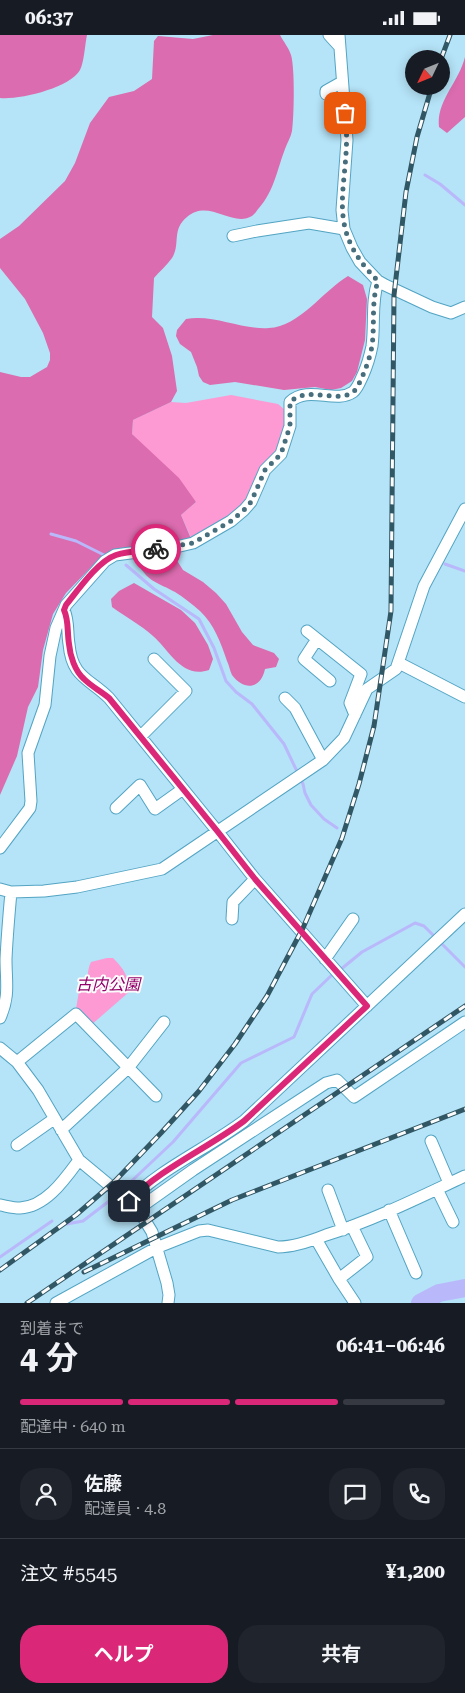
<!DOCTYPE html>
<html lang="ja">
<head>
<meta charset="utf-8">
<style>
	:root { --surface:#171b24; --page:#20242c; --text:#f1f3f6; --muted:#9ea1a6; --line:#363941; --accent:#db2777 }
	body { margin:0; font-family:"Roboto Serif","Noto Sans JP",serif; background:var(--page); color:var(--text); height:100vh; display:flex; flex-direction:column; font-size:19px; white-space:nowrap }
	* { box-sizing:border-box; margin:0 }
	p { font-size:16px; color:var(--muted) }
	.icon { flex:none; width:28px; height:28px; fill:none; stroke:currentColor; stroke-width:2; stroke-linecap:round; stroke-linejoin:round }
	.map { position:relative; height:1268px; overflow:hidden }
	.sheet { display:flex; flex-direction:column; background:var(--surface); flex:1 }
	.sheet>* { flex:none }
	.needle { width:32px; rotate:227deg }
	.buttons { position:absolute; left:405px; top:15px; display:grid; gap:10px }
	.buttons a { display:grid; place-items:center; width:45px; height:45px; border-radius:50%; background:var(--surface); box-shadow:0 2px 12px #0003; font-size:25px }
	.pin { position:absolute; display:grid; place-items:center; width:42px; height:42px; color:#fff; margin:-21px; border-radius:10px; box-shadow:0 2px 8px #0006 }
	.courier { position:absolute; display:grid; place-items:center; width:50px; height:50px; margin:-25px; border:4px solid #db2777; border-radius:50%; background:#fff; color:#222; box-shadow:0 1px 6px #0007 }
	.head em { font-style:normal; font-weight:700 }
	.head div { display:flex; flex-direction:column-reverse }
	.head { display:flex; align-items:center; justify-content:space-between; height:85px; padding:0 20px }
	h1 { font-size:32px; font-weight:700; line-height:38px }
	.bar { display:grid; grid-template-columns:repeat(4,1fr); gap:8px 5px; align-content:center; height:60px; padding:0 20px }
	.bar i { height:6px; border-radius:4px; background:var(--line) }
	.bar .selected { background:var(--accent) }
	.bar p { grid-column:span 4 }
	.line { display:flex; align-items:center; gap:12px; padding:0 20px; border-top:1px solid var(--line) }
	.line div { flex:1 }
	.round { display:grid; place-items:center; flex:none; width:52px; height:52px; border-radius:20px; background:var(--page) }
	.primary-button { display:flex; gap:10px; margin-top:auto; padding:10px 20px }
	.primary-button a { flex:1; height:58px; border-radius:20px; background:var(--accent); color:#fff; font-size:20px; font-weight:700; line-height:58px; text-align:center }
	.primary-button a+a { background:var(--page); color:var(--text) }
	.status { display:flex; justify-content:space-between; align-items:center; height:35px; padding:0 25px; background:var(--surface); direction:ltr }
	.status svg { height:14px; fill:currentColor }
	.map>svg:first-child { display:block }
	.green { fill:#fd99d3 }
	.forest { fill:#db6caf }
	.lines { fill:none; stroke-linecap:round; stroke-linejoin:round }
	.stream { stroke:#b9b8fb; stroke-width:3 }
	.river { stroke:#b9b8fb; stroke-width:18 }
	.minor-casing { stroke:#52a4c3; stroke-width:13 }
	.minor { stroke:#fff; stroke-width:11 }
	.rail-casing { stroke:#315765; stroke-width:5 }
	.rail { stroke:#fcfcfc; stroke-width:3; stroke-dasharray:9; stroke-linecap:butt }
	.done { stroke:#466e7d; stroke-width:5; stroke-dasharray:0 9 }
	.route { stroke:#db2777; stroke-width:6 }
	.labels { text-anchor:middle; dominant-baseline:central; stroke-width:4; stroke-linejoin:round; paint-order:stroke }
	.park-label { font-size:16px; font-style:italic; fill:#93016a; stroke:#fcfcfc }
</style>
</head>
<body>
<div class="status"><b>06:37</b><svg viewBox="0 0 49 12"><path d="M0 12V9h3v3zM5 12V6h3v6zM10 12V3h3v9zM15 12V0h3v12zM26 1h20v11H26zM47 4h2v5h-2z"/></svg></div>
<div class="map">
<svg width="465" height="1268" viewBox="0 0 465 1268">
	<rect width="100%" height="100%" fill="#b5e3f7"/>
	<path class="green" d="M231,360L278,369L285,375V394L276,420L247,466L238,476L192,505L181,480L196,467L132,399L133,385L171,367L186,368Z
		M107,923H113C125,935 128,941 129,957L90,991L76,974L79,956C92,945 85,939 91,927Z"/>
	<path class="forest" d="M0,0H87C85,9 84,28 80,35C70,53 19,65 0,63Z
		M213,0H280C283,6 289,13 291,20C295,33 294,82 292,96C291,102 287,108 285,114C277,135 274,156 259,173C257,175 255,179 252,181C232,193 209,163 187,182C171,195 181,209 172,223C167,230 159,237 154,243L152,282L163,293L172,321L177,356L171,367L133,385L132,399L179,443L196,467L181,480L192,506L117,514L103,520L66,558L53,579L43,615L38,652L28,672L17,721L0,760V337L21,342H30L47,332L50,325V318L43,298L25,264L0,233V204L19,191L65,146L75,128L90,88L109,62L134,56L152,44L154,6L158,1L193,4Z
		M465,22V82L447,98L439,92C436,66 459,47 465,22Z
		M348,241L363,250L367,264L365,305L357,337L352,346L341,353L331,355L315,352L284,355L235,347L210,350L203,347L199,341L197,332L191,317L180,309L176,301L177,295L186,284C214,279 241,295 269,293C299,292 324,255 348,241Z
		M166,520L176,524L183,535L203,547L216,558L226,569L242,597L253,610L274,618L279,624L276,632L265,634C261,654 244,656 232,640C230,636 229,630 227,626C221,608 214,589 200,576C192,569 183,562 175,557C159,548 148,547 139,530L142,523Z
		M134,548L181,575L195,588L208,610L213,624L209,635C182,644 170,616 153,601C141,590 126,582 112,572L111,564L119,556Z"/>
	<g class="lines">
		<path class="stream" d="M425,140L440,149L465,170
			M51,499L76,506L104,520
			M445,529L465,536
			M126,530L154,554L199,584L214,613L226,646L236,657L252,669L284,709L303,749L305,758L311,770L324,784L337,793
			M440,907L465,932
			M340,935L362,917L415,888L424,891L435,902
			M133,1155L129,1158L122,1155L173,1107L241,1028L294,1002L312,959L334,938
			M67,1189L83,1186L117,1160
			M0,1222L52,1186"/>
		<path class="river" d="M420,1268L439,1258L465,1253"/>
		<defs>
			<path id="minor" d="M329,0L339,11
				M339,0L347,105L342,175L344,194L352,213L360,227L378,246L385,250L432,272L451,278L465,272
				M326,59V56L342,47
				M233,201L257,196L309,188L344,194
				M64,575C69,586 67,597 69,609C72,643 89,643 109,663L218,797L255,844L367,971
				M307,596L361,639L350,668L355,680
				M317,604L304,624L330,646
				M399,628L465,662
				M285,663L295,673L323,725
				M141,701L186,656L154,624
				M116,773L140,750L155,774L183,754
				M0,813L30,773L31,766L28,718L45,670L50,621L56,593L66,570L105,526L115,520L176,512L193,508L231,486L244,475L251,467L265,435L281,419L290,391V367C308,350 336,369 353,357C358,353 360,346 363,340C367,331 370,321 372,311C375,289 371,267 378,246
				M0,854L11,857L44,856L77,852L162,834L323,725L344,703L367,654L396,634L424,551L465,474
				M232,884L233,867L255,844
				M325,924L353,884
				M0,983C10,960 6,948 6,924C7,902 9,879 11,857
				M0,1013L17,1027L38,1055L79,1125L138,1174L152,1197L167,1248L169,1260L168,1268
				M17,1027L76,979L156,1061
				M61,1095L128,1033L164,987
				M431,1106L449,1148
				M17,1110L54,1084
				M437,1154L453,1187
				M328,1155L343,1195
				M129,1166C160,1134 208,1113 244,1086L465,879
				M0,1170C6,1171 13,1173 20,1173C46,1172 65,1144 79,1125
				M138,1174L193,1135L326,1048L337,1045L354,1062L465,987
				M389,1175L416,1238
				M316,1204L339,1244L355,1268
				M339,1244L367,1222L352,1191
				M56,1268L156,1213L199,1196L208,1195L278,1212C294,1212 311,1206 326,1200C374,1185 420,1162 465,1141"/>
		</defs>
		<use href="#minor" class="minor-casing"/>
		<use href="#minor" class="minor"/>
		<defs>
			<path id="rail" d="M441,24L450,0
				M0,1235L76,1180L114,1147L161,1098L199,1056L235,1009L267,961L303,893L342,803L359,749L374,691L391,576L394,260L406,157L417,102L432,51
				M84,1237L232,1165L465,1074
				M27,1268L465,971"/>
		</defs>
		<use href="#rail" class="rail-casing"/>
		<use href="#rail" class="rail"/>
	</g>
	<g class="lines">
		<path class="done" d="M156,514L193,508L231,486L244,475L251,467L265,435L281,419L290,391V367C308,350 336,369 353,357C358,353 360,346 363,340C367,331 370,321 372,311C375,289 371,267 378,246C318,187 354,148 345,78"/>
		<path class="route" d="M129,1166C160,1134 208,1113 244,1086L367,971L255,844L218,797L109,663C101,656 92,652 84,644C75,636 70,621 69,609C67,597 69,586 64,575L66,570C78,555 98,526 116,520C129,516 143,516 156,514"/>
	</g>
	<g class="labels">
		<g class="park-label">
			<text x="108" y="949">古内公園</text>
		</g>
	</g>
</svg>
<div class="buttons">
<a><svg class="needle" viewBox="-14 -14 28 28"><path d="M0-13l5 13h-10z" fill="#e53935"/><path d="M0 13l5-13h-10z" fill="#9ea1a6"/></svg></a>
</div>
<div class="pin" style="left:345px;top:78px;background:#ea580c"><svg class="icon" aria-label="bag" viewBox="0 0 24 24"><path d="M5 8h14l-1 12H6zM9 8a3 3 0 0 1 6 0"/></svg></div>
<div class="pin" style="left:129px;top:1166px;background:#1f2937"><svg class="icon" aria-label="home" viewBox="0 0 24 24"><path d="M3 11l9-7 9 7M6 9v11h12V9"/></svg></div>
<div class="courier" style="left:156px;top:514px"><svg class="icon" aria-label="bike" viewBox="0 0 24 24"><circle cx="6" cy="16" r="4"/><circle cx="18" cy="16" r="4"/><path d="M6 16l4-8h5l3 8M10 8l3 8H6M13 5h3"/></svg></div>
</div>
<section class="sheet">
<div class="head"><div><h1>4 分</h1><p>到着まで</p></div><em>06:41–06:46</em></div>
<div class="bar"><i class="selected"></i><i class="selected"></i><i class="selected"></i><i></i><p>配達中 · 640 m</p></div>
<div class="line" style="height:90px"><a class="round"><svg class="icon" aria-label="person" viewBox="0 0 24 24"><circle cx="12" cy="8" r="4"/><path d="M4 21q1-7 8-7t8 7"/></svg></a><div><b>佐藤</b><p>配達員 · 4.8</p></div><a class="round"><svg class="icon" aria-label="chat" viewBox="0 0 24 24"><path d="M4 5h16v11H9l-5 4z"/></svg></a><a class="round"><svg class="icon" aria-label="phone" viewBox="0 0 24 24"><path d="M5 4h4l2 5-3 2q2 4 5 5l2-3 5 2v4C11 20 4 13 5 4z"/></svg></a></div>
<div class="line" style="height:65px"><div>注文 #5545</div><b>¥1,200</b></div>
<div class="primary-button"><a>ヘルプ</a><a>共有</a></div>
</section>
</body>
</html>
